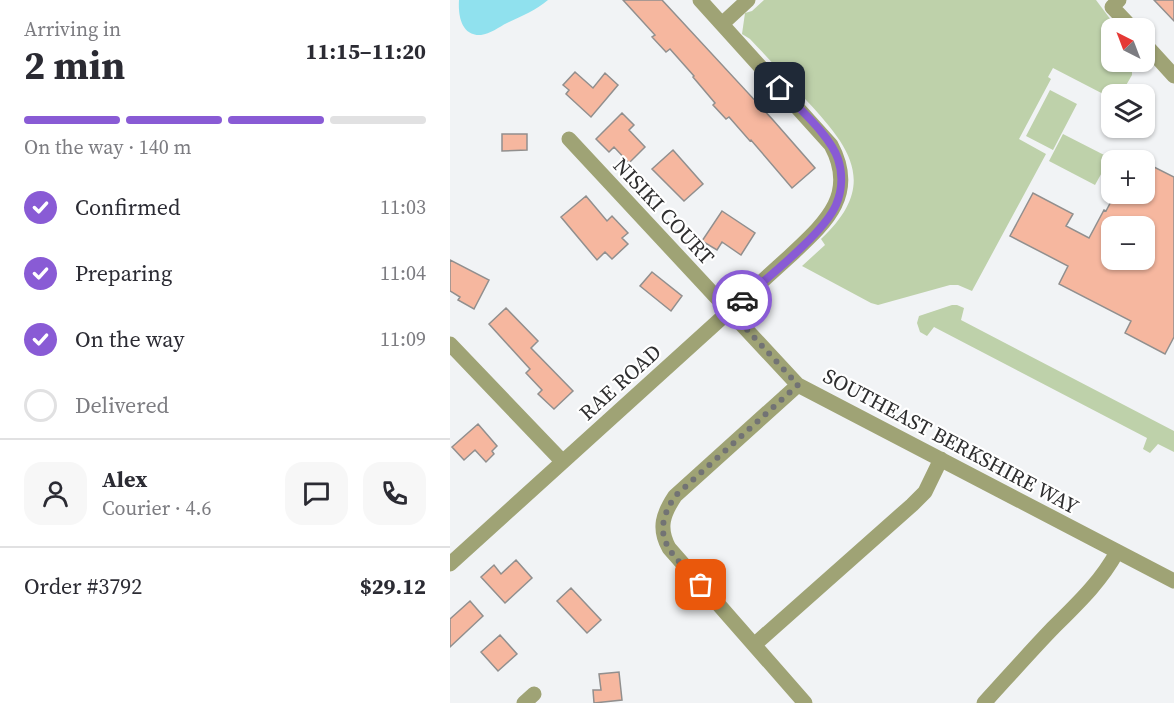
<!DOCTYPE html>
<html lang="en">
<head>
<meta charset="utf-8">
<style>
	:root { --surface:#fff; --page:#f7f7f7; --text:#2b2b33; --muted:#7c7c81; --line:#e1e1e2; --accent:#895bd5 }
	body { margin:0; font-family:"Source Serif 4",serif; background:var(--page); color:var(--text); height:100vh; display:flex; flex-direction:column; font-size:22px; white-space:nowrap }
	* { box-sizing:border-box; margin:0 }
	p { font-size:20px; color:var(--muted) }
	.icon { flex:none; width:33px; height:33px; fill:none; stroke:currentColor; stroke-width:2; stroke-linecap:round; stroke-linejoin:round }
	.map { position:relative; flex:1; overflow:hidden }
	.details { display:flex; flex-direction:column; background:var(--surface); width:450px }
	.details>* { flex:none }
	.needle { width:39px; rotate:318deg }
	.controls { position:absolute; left:651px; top:18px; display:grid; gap:12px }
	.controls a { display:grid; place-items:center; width:54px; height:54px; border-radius:12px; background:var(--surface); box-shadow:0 2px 4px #0004; font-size:30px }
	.pin { position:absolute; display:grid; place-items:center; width:51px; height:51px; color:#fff; margin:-26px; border-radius:12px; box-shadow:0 3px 9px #0006 }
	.courier { position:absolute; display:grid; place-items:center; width:60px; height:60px; margin:-30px; border:4px solid #895bd5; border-radius:50%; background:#fff; color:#222; box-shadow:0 2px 8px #0007 }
	.head em { font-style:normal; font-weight:700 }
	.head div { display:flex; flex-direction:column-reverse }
	.head { display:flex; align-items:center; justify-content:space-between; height:102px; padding:0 24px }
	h1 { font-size:39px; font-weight:700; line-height:45px }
	.bar { display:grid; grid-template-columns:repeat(4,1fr); gap:9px 6px; align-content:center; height:72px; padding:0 24px }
	.bar i { height:8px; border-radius:4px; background:var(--line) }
	.bar .current { background:var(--accent) }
	.bar p { grid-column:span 4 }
	.line { display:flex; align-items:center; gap:15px; padding:0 24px; border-top:2px solid var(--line) }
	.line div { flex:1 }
	.round { display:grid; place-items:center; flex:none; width:63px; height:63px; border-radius:18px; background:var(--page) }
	ol { padding:0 24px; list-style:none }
	li { display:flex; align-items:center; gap:18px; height:66px }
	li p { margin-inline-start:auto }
	li .icon { padding:6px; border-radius:50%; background:var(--accent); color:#fff; stroke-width:4 }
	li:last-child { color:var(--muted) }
	li i { width:33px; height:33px; border:3px solid var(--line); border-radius:50% }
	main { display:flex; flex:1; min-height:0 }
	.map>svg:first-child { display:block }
	.green { fill:#bed1aa }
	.water { fill:#90e1ee }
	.building { fill:#f6b79f; stroke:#918f8e; stroke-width:1.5; fill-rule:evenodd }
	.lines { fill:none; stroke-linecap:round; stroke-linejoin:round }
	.minor { stroke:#9fa375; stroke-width:15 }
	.done { stroke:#727374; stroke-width:6; stroke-dasharray:0 10.8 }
	.route { stroke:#895bd5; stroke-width:8 }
	.labels { text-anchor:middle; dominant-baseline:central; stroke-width:4.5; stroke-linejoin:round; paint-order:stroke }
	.street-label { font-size:21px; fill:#2e2e2f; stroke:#fff }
</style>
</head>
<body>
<main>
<section class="details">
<div class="head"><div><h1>2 min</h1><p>Arriving in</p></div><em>11:15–11:20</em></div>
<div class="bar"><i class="current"></i><i class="current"></i><i class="current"></i><i></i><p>On the way · 140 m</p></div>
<ol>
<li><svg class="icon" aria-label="check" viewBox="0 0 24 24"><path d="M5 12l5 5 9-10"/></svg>Confirmed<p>11:03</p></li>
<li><svg class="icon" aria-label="check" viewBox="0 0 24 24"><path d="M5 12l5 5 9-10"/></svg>Preparing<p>11:04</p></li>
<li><svg class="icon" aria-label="check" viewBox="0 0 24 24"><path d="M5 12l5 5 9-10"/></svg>On the way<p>11:09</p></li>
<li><i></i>Delivered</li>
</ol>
<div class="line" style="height:108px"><a class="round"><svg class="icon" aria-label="person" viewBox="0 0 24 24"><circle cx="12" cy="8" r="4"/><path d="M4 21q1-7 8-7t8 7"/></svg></a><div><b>Alex</b><p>Courier · 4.6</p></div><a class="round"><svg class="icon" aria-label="chat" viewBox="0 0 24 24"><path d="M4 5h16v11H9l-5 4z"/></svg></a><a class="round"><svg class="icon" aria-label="phone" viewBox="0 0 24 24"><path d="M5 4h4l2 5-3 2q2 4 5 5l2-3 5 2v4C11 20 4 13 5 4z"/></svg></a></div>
<div class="line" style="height:78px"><div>Order #3792</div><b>$29.12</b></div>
</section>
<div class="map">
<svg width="724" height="703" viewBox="0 0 724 703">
	<rect width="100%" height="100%" fill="#f1f3f5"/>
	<path class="green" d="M314,0H646L667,28H662V62H682V75L671,94H662L661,98L603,68L598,77L601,79L569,139L596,154L522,291L508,285H500L428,305L421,303L352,266L375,245L371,239C429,185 401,148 356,100C338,79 319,59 300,39L292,34L295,13L302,11Z
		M600,90L627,104L603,150L576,136Z
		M613,134L660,158L645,185L599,161Z
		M502,305H507L514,308L511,320L724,431V452L708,444L700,453L693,449L697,438L484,327L477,336L470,332L467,323L469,316Z"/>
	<path class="water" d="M9,0H98C86,10 72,16 57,23C49,27 40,34 31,35C11,36 8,15 9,0Z"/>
	<path class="building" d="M173,0H212L323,120L365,168L342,188L301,140L300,141L279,117L276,119L263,105L265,103L243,77L244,76L220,49L216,52L202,37L205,35Z
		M704,0H724V21Z
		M125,72L143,88L155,73L168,85L141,117L116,94L119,90L113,85Z
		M172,113L184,125L179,130L195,147L179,163L164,147L159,152L146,139Z
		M52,134H77V150L52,151Z
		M223,150L253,184L234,201L202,169Z
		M694,162L724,177V337L715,354L675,333L681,321L609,284L618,266L560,236L583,193L623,214L616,226L639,238L654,210L656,211L665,194H694ZM662,226H694V260H662Z
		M136,196L157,221L162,216L178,233L172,238L178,244L162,259L155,252L147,260L111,217Z
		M272,211L305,233L291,255L272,242L267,250L252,241Z
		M0,260L39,280L24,309L8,300L10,297L0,291Z
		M202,272L232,296L221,311L190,286Z
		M56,308L88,341L81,348L123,391L104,409L88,394L92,390L76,373L80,369L39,324Z
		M28,424L47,446L42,451L44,454L36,462L25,450L14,460L2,447Z
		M66,560L82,578L55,603L31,577L44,565L51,574Z
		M121,588L151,620L137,633L107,601Z
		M20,601L33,616L0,647V619Z
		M50,635L67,654L48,671L31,652Z
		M169,672L172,700L144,703L143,690H151L149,674Z"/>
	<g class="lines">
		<path class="minor" d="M669,0L662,7L682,28
			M272,24L298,0
			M694,43L724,76
			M119,139L348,385L724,581
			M0,344L112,461
			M348,385L225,496C213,514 208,528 219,548L355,703
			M0,564L340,256C375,223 408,195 381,145L250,0
			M304,645L462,505L475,492L491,459
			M74,703L84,694
			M534,703C556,679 578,654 601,630C626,605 650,583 667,552"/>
	</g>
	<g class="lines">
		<path class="done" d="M251,585C223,554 197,539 225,496L348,385L280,311L292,300"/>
		<path class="route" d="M292,300C317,278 374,233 386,205C392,191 393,174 388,159C380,135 348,108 330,88"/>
	</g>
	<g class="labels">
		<g class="street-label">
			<text transform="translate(214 211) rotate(47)">NISIKI COURT</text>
			<text transform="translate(170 382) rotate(-42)">RAE ROAD</text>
			<text transform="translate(501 441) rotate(28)">SOUTHEAST BERKSHIRE WAY</text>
		</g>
	</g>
</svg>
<div class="controls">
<a><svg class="needle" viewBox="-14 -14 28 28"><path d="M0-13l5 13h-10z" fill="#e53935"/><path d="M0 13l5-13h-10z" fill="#7c7c81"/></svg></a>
<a><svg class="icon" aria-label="layers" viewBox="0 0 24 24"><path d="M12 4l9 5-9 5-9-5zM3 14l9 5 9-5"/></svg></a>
<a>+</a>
<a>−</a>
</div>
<div class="pin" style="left:251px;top:585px;background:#ea580c"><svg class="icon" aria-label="bag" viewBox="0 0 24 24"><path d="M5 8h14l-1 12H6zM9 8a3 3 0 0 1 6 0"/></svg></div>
<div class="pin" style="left:330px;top:88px;background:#1f2937"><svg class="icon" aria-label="home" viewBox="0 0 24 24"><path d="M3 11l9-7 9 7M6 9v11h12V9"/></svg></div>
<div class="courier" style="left:292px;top:300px"><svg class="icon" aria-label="car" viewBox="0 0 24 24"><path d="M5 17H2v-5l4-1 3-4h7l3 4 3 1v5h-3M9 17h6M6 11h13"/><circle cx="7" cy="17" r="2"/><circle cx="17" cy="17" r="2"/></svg></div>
</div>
</main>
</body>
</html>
